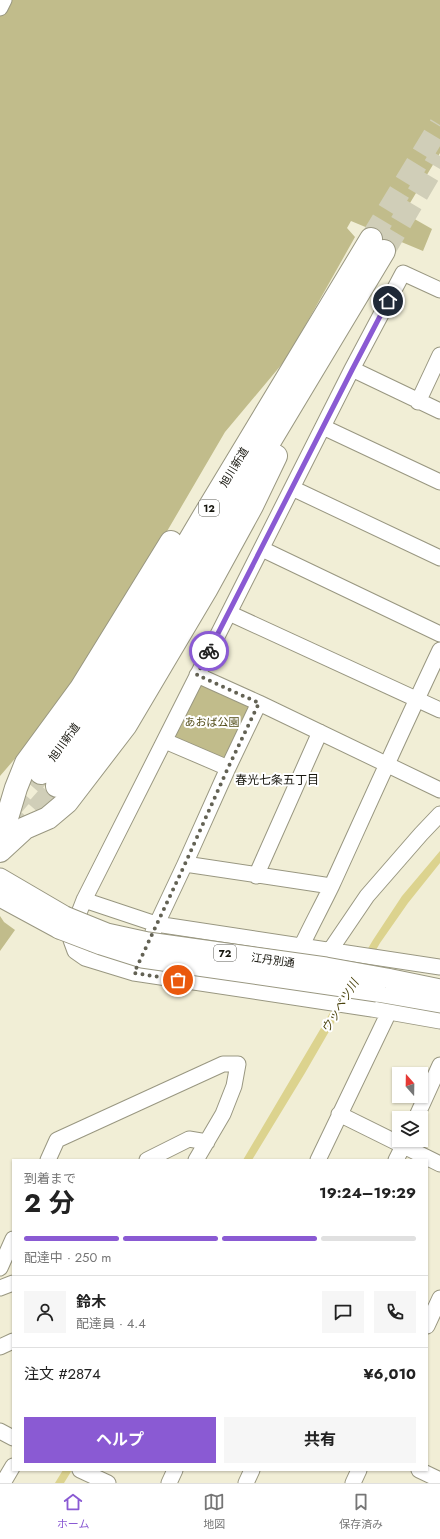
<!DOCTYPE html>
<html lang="ja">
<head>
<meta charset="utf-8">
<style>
	:root { --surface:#fff; --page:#f6f6f6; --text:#222; --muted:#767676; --line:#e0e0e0; --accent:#8a5ad3 }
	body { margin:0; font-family:Jost,"Noto Sans JP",sans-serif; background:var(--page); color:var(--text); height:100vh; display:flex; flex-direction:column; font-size:15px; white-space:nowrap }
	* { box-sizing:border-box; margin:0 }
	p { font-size:13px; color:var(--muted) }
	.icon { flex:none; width:22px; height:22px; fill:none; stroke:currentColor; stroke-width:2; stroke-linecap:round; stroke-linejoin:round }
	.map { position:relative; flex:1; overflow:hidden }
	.sheet { position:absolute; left:12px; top:1159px; width:416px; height:312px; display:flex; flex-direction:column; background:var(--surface); border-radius:0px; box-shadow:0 1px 3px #0004 }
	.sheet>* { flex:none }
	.needle { width:26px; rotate:340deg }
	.buttons { position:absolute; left:392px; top:1067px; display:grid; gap:8px }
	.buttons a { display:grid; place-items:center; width:36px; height:36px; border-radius:0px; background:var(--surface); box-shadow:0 1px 3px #0004; font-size:20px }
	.pin { position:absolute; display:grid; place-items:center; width:34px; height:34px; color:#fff; margin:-17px; border:2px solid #fff; border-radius:50%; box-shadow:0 1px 4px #0007 }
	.courier { position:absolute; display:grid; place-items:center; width:40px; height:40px; margin:-20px; border:3px solid #8a5ad3; border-radius:50%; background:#fff; color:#222; box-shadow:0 1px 5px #0007 }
	.summary em { font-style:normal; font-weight:700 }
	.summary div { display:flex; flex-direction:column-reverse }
	.summary { display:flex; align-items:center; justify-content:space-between; height:68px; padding:0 12px }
	h1 { font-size:26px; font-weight:700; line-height:30px }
	.bar { display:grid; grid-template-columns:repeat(4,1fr); gap:6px 4px; align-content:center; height:48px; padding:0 12px }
	.bar i { height:5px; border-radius:3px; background:var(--line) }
	.bar .on { background:var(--accent) }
	.bar p { grid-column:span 4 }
	.line { display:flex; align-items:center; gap:10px; padding:0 12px; border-top:1px solid var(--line) }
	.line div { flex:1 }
	.round { display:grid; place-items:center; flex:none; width:42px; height:42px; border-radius:0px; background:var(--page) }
	.action { display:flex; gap:8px; margin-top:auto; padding:8px 12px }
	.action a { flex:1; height:46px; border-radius:0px; background:var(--accent); color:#fff; font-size:16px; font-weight:700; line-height:46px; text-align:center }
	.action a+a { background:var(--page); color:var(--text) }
	.tabs { display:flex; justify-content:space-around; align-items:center; height:56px; border-top:1px solid var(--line); background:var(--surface); font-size:11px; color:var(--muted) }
	.tabs a { display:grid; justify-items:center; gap:2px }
	.tabs .on { color:var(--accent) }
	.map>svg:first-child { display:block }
	.green { fill:#c1bc8b }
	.water { fill:#dcd38e }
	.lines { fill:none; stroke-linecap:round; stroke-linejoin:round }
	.highway-tunnel { stroke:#d0ceb8; stroke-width:22; stroke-dasharray:22 11; stroke-linecap:butt }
	.minor-casing { stroke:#999781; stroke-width:17 }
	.major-casing { stroke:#999781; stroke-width:21 }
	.highway-casing { stroke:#999781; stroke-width:24 }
	.minor { stroke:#fff; stroke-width:15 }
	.major { stroke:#fff; stroke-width:19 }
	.highway { stroke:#fff; stroke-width:22 }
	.major-bridge-casing { stroke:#999781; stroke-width:21; stroke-linecap:butt }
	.major-bridge { stroke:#fff; stroke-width:19 }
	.done { stroke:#636254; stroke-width:4; stroke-dasharray:0 7.2 }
	.route { stroke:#8a5ad3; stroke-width:5 }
	.labels { text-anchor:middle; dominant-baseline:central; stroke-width:4; stroke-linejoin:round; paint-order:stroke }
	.shield { fill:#fff; stroke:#5d5c56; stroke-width:1 }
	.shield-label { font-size:10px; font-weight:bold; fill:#17160e }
	.street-label { font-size:11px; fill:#17160e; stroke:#fff }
	.park-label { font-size:11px; fill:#524c17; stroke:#fff }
	.neighbourhood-label { font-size:12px; fill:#17160e; stroke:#fff }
	.water-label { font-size:12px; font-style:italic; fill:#4b440f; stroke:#fff }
</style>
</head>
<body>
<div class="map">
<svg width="440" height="1483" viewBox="0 0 440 1483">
	<rect width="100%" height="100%" fill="#f1eed6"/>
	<path class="green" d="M0,0H440V153L404,213L432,229L423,251L351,221L347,228L355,237L287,358L225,432L159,545L90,658L25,747L0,776Z
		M197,675L259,703L228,768L165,741Z
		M0,916L4,922L15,930L0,951Z"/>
	<path class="water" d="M440,851V863L408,903L380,943L305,1073L252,1160H243L373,940L402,896Z
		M63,1470H72L64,1483H55Z"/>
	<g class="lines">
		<path class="highway-tunnel" d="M371,239L440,125
			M384,251L440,156
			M9,810L41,773
			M14,835L57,786"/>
		<defs>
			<path id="minor" d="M0,8L4,0
				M440,290L403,273L352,369L84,900L72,931L71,940L75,951L85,958L134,973L372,1009L440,1021
				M352,369L440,411
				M418,402L440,355
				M323,427L440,482
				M292,488L440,558
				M262,549L440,634
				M229,613L440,710
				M197,675L259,703L440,790
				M165,741L228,768
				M185,864L331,886
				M256,876L320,732
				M84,900L156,924L440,967
				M153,932L185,864L228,768L259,703
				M331,949L367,896L421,834L440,814
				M290,972C302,942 318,914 332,885C368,806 403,728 440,650
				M339,1114L440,1164
				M416,1118L440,1065
				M48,1160L57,1140L223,1064H238L234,1086L223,1114L196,1160
				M147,1160L189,1139L207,1142
				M318,1160L389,1012
				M396,1160L406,1140
				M0,1268L13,1239
				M0,1288L13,1283
				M427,1326L440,1298
				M0,1347L13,1341
				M0,1431L13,1438
				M80,1470L108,1483
				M419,1470L440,1480
				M3,1483L13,1466
				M169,1483L175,1470
				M246,1483L252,1470
				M353,1483L359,1470"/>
			<path id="major" d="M0,878L65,916
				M0,897L59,929
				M387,978L440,989
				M377,992L440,1003"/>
			<path id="highway" d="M41,773L95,700L205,514L371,239
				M57,786L110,714L231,506L384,251
				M0,829L7,818L16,788L26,763L81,688L171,542
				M0,851L25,828L48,818L67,802L126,725L206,590L252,506L276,456"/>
		</defs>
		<use href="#minor" class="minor-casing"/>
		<use href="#major" class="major-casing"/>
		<use href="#highway" class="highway-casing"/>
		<use href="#minor" class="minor"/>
		<use href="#major" class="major"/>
		<use href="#highway" class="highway"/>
		<defs>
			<path id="major-bridge" d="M65,916L107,933L148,942L326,967L387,978
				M59,929L101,945L142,958L377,992"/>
		</defs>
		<use href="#major-bridge" class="major-bridge-casing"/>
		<use href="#major-bridge" class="major-bridge"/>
	</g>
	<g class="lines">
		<path class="done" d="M178,980L134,973L185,864L228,768L259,703L197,675L209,651"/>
		<path class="route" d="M209,651L352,370L388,301"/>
	</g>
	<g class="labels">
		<g class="shield">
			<rect x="199" y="500" width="20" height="16" rx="3"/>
			<rect x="214" y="945" width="22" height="16" rx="3"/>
		</g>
		<g class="shield-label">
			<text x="209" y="508">12</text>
			<text x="225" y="953">72</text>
		</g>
		<g class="street-label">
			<text transform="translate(234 467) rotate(-59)">旭川新道</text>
			<text transform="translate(64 742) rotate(-54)">旭川新道</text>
			<text transform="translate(273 960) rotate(8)">江丹別通</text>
		</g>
		<g class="park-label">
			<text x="212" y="722">あおば公園</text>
		</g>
		<g class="neighbourhood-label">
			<text x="277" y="780">春光七条五丁目</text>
		</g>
		<g class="water-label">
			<text transform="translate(340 1006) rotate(-59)">ウッペツ川</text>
		</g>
	</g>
</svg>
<div class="buttons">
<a><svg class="needle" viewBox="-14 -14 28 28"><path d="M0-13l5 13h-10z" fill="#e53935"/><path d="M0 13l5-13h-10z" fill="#767676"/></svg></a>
<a><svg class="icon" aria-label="layers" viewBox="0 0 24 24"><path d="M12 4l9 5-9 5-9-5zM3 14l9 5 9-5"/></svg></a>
</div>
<div class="pin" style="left:178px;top:980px;background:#ea580c"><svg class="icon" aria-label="bag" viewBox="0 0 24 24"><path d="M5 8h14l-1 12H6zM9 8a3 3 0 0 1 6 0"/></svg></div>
<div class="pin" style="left:388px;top:301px;background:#1f2937"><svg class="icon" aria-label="home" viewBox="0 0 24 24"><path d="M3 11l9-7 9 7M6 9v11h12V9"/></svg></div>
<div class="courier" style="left:209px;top:651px"><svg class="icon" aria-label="bike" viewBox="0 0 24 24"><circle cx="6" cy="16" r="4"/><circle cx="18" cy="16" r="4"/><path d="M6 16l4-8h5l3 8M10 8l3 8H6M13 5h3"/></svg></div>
<section class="sheet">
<div class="summary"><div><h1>2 分</h1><p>到着まで</p></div><em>19:24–19:29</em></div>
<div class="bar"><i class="on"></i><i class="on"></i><i class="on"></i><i></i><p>配達中 · 250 m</p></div>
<div class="line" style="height:72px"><a class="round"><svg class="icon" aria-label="person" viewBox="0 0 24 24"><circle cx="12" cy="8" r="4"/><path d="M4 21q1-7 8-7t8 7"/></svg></a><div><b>鈴木</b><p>配達員 · 4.4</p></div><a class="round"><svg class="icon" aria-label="chat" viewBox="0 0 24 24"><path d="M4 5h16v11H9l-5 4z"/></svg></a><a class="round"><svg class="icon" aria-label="phone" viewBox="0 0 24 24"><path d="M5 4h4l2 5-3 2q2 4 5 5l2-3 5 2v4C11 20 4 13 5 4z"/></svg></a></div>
<div class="line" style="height:52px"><div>注文 #2874</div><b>¥6,010</b></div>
<div class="action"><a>ヘルプ</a><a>共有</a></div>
</section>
</div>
<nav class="tabs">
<a class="on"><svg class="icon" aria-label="home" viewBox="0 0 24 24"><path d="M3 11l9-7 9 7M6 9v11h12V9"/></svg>ホーム</a>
<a><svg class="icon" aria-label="map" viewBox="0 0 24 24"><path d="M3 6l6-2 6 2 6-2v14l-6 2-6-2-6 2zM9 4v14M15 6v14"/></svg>地図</a>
<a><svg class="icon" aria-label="saved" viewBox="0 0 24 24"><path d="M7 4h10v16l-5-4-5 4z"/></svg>保存済み</a>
</nav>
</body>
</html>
